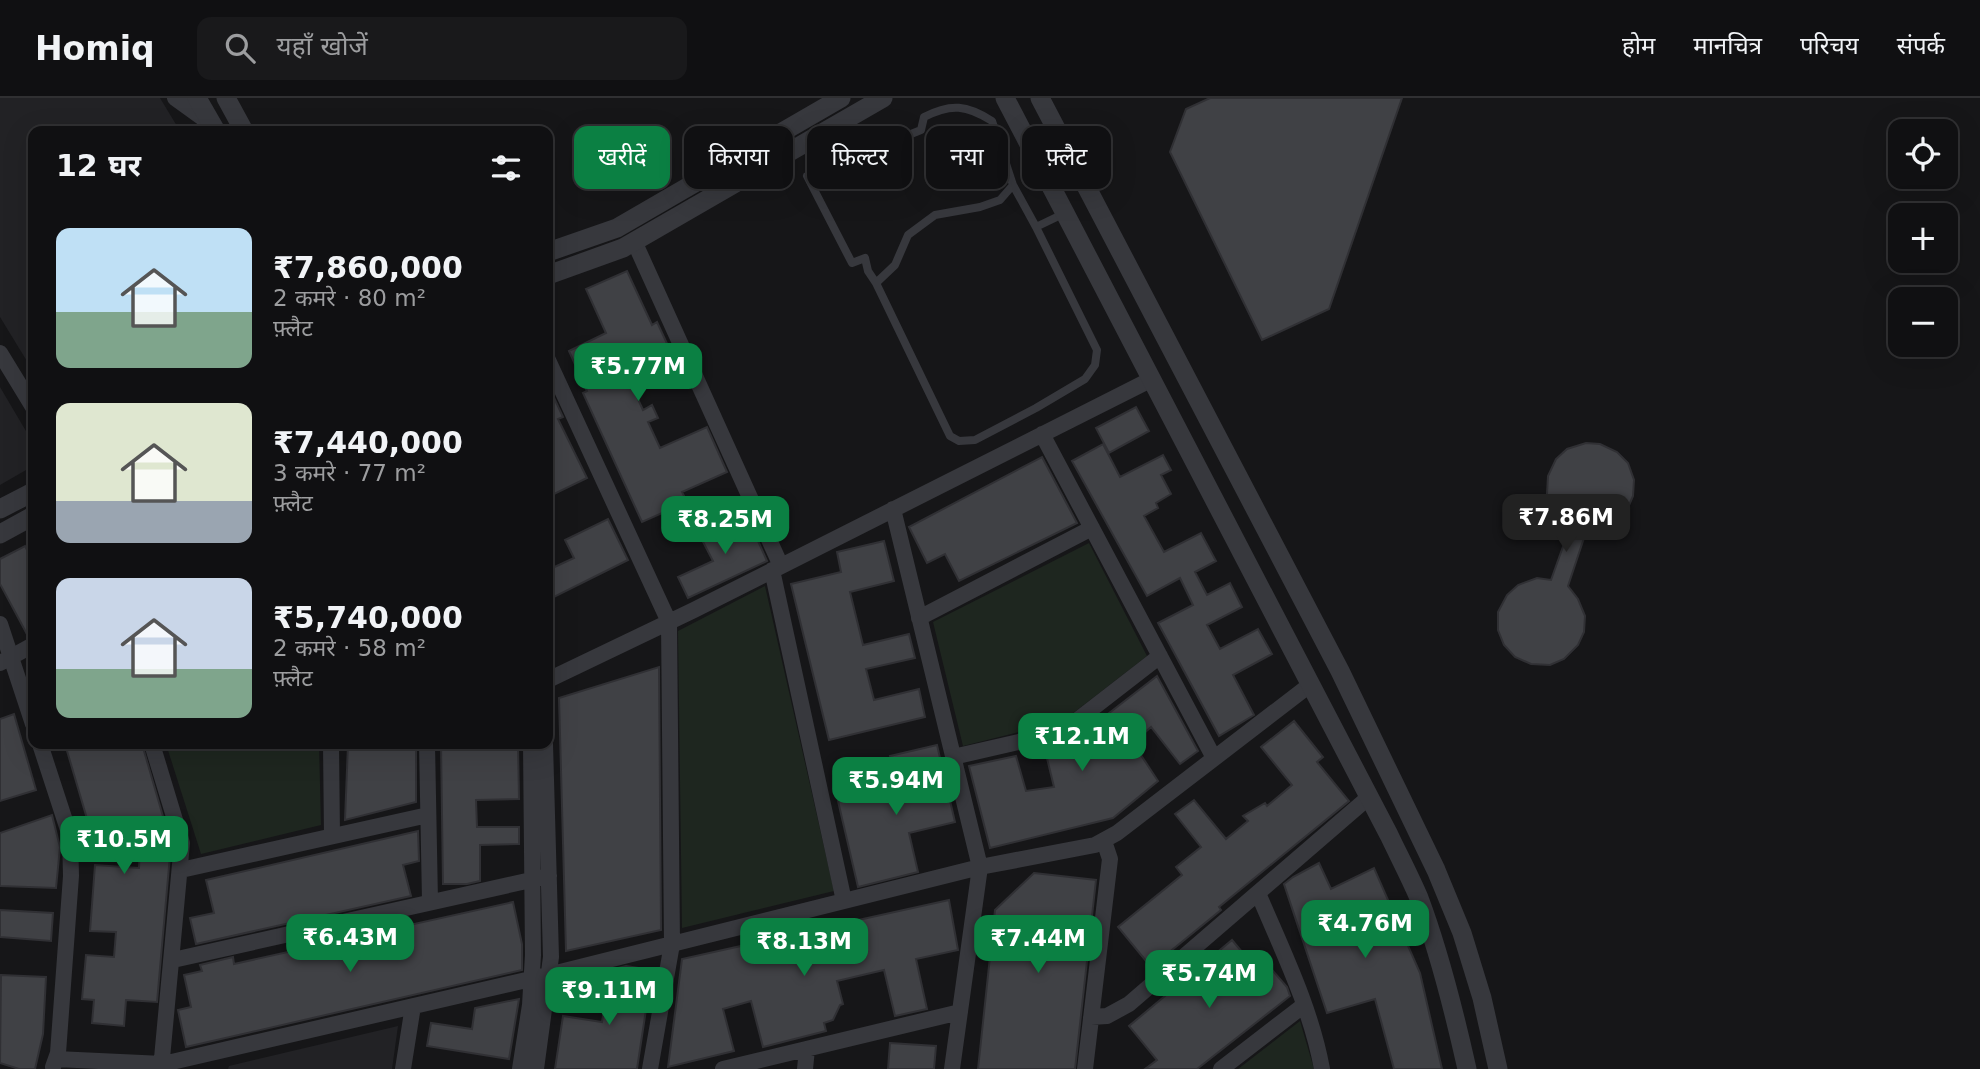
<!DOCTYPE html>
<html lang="hi">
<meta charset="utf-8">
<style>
:root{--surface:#101012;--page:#19191b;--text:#f1f3f6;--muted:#9c9d9f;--line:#303032;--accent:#0b8043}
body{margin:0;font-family:"DejaVu Sans","Noto Sans Devanagari",sans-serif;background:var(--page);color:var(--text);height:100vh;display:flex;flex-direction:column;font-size:26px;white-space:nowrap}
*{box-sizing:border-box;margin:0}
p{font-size:23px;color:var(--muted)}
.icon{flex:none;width:38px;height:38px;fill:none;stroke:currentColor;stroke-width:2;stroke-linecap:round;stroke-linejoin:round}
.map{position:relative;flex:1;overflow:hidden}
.drawer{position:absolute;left:28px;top:28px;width:525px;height:623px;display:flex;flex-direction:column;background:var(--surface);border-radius:14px;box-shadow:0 7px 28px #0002,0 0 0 2px var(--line)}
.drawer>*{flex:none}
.banner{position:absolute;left:574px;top:28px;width:665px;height:63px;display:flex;gap:14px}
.buttons{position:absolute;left:1888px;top:21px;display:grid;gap:14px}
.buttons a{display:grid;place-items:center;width:70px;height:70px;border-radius:14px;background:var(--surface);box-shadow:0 7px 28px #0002,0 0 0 2px var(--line);font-size:35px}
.price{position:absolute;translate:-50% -60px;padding:0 16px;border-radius:14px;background:var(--accent);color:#fff;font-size:23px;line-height:46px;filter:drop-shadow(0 2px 4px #0008)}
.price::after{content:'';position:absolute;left:50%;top:42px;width:21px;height:16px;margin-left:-10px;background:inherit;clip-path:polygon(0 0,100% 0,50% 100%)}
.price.selected{background:#222;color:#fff}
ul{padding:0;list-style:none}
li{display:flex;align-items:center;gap:21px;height:175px;padding:0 28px}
li span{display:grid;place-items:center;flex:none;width:196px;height:140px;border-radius:14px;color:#555}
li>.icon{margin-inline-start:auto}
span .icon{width:84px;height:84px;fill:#fffc;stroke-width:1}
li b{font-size:30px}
h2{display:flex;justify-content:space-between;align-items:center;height:84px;padding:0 28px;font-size:30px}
.chip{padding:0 24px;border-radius:14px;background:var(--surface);box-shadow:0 7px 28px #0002,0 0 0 2px var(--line);font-size:24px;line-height:63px}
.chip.selected{background:var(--accent);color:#fff}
header{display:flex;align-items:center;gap:42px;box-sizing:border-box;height:98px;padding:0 35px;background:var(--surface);border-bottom:2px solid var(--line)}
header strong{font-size:33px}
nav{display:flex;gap:38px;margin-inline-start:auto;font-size:24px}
.search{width:490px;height:63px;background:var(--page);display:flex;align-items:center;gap:18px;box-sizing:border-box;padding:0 24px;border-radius:14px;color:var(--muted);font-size:26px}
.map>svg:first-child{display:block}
.built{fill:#222225}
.green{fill:#1e261f}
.building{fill:#404145;stroke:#303034;stroke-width:2}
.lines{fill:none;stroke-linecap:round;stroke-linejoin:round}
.service{stroke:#37383d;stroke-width:8}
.minor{stroke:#37383d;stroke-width:16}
.tertiary{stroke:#37383d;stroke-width:19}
</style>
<header>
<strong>Homiq</strong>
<div class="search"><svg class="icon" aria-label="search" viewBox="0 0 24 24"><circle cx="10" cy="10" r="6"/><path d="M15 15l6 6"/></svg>यहाँ खोजें</div>
<nav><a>होम</a><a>मानचित्र</a><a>परिचय</a><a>संपर्क</a></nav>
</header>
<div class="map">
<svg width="1980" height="971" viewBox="0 0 1980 971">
<rect width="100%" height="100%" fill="#161618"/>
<path class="built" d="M 0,0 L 160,0 L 180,33 L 33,33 L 33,273 L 0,219 Z
M 0,289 L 33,345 L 33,368 L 0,387 Z
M 398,928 L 392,971 L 228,971 L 229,968 Z"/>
<path class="green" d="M 1089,445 L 1147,558 L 1063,623 L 963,648 L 933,524 Z
M 765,488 L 834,793 L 682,830 L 678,533 Z
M 166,646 L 319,646 L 321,727 L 201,756 Z
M 1300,923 L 1314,971 L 1238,971 Z"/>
<path class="building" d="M 1210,0 L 1402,0 L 1329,211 L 1262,242 L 1170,54 L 1186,11 Z
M 627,173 L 652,227 L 657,224 L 676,265 L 631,286 L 643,312 L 652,307 L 658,320 L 648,324 L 660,350 L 707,329 L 727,374 L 682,394 L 687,404 L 642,424 L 583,295 L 587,293 L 569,253 L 606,235 L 586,191 Z
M 548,287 L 563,319 L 558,321 L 587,380 L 548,399 Z
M 1136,309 L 1149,333 L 1109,355 L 1096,330 Z
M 1586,345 L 1600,346 L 1617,354 L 1628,365 L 1634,382 L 1633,398 L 1627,412 L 1613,425 L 1600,431 L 1587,431 L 1568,488 L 1578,501 L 1585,518 L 1584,534 L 1578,547 L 1564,561 L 1550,567 L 1531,566 L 1515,559 L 1504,547 L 1498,532 L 1498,514 L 1507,497 L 1518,487 L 1537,480 L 1551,482 L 1570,429 L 1553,411 L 1547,396 L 1548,378 L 1556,361 L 1567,351 Z
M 1103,346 L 1120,379 L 1163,357 L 1171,372 L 1161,377 L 1171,396 L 1156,405 L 1158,410 L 1144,418 L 1164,454 L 1201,435 L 1216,463 L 1195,474 L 1207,497 L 1230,485 L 1242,509 L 1207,527 L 1220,551 L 1258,531 L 1272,556 L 1233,577 L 1254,617 L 1219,638 L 1158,525 L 1193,507 L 1180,480 L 1147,498 L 1072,363 Z
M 1042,359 L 1077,425 L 959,483 L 945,456 L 927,465 L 909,429 Z
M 746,416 L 767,463 L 688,500 L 678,479 L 713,463 L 700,438 Z
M 608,421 L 628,462 L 548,502 L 548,472 L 574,460 L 565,442 Z
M 884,443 L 894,483 L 850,494 L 863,547 L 909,536 L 915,560 L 866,571 L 874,602 L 919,591 L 925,619 L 829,642 L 791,486 L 841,474 L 837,454 Z
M 25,448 L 33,463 L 33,537 L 28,538 L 0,486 L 0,461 Z
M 659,569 L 661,832 L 566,853 L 559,600 Z
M 1157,578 L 1198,653 L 1180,666 L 1151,629 L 1133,645 L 1158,683 L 1113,720 L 990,750 L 969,668 L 1016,658 L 1026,693 L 1054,689 L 1045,652 L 1080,644 L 1104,619 Z
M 14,616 L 36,692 L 0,703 L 0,621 Z
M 1294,623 L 1323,659 L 1317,664 L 1349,703 L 1219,809 L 1221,812 L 1151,869 L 1118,829 L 1182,777 L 1176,769 L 1201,749 L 1175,716 L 1194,702 L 1226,741 L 1248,723 L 1243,718 L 1265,705 L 1267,708 L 1292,687 L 1261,649 Z
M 65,646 L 142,646 L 171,746 L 157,904 L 126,902 L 124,928 L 92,925 L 94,902 L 82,901 L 86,857 L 114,859 L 116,834 L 90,833 L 95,767 L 139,770 L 140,747 L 133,732 L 93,741 Z
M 348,646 L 416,646 L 416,704 L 345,722 Z
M 441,646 L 518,646 L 519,701 L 476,702 L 477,729 L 519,729 L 519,746 L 480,747 L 480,783 L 467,786 L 443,786 Z
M 937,647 L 955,724 L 909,735 L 918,774 L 858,789 L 838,703 L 897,689 L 890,658 Z
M 52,717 L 60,749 L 56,790 L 0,788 L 0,735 Z
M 418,733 L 419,763 L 403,767 L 411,798 L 196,846 L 190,820 L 214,815 L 206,782 Z
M 1319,765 L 1331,791 L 1374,770 L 1420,875 L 1442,971 L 1394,971 L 1375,901 L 1327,915 L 1284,786 L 1293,779 Z
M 1034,775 L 1096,782 L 1075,971 L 978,971 L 995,812 Z
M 949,802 L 958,852 L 916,861 L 927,911 L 895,918 L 884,872 L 837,883 L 843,906 L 840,907 L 833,922 L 824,925 L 826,933 L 763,949 L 751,903 L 723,911 L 734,953 L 668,969 L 682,861 Z
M 513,804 L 522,846 L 522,872 L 186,949 L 178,912 L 191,909 L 184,877 L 202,873 L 200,867 L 233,859 L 234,866 Z
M 0,812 L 53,815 L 51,843 L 0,839 Z
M 1232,842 L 1258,873 L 1266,865 L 1287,889 L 1290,898 L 1197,971 L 1145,971 L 1157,962 L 1129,928 Z
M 626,868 L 652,872 L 637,971 L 555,971 L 563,918 L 602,924 L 610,872 Z
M 1,877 L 46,879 L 43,936 L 35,971 L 19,971 L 0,965 Z
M 519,901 L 509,961 L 427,948 L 431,925 L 472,931 L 475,910 Z
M 890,945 L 936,948 L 934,971 L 888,971 Z"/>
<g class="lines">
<path class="service" d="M 1036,129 L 1013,87 L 992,23 C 967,7 951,5 924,19 L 921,32 L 807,78 L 852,165 L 865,160 L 868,173 L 876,185 L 950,338 L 959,343 L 975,342 L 1036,310 L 1085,281 L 1095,267 L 1097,252 L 1036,129 L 1063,116
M 876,185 L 895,167 L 908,137 L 935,117 L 980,109 L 1000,102 L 1013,87"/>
<path class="minor" d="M 175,0 L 211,26
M 634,143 L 781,468
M 0,255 L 33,309
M 548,262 L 669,524 L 672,846 L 650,971
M 1042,336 L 1214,660
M 893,411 L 980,769 L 952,971
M 772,472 L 844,803
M 919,520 L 1092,430
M 0,526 L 33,626
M 0,565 L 33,547
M 548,582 L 694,512 L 1152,281
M 40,646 L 70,738 L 71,778 L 58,955 L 53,969
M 152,646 L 182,745 L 161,971
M 331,646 L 332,738
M 427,646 L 430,803
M 953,659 L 1062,634 L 1160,558
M 181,772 L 428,717
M 1258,795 C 1282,852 1311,910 1322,971
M 173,862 L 549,778
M 1091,919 L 1107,918 L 1129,906 L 1369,699
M 56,961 L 163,966 L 548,877 L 980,769 L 1095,747 L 1117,735 L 1311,586
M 403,971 L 413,908
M 520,971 L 530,907 L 533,857 L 531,646
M 536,971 L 551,859 L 545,646
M 723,971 L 960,914
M 805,971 L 807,951
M 1085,971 L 1110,761 L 1104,743
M 1221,971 L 1304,907"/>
<path class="tertiary" d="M 197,0 L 216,33
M 226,0 L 244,33
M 1005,0 L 1389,737 C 1399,758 1410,779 1419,800 C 1440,856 1454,913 1467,971
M 1040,0 L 1340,573 L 1436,772 L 1462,835 L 1482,900 L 1498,971
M 548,154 L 617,130 L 841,0
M 548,177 L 623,150 L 883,0
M 0,411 L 33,394
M 0,436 L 33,418"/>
</g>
</svg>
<div class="buttons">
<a><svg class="icon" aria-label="locate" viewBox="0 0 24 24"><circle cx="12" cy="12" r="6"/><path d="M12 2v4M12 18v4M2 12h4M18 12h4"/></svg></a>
<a>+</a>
<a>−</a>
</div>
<b class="price" style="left:638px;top:305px">₹5.77M</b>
<b class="price selected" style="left:1566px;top:456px">₹7.86M</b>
<b class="price" style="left:725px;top:458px">₹8.25M</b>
<b class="price" style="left:1082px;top:675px">₹12.1M</b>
<b class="price" style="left:896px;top:719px">₹5.94M</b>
<b class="price" style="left:124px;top:778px">₹10.5M</b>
<b class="price" style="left:1365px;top:862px">₹4.76M</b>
<b class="price" style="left:350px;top:876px">₹6.43M</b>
<b class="price" style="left:1038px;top:877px">₹7.44M</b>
<b class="price" style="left:804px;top:880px">₹8.13M</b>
<b class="price" style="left:1209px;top:912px">₹5.74M</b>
<b class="price" style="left:609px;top:929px">₹9.11M</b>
<div class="banner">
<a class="chip selected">खरीदें</a>
<a class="chip">किराया</a>
<a class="chip">फ़िल्टर</a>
<a class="chip">नया</a>
<a class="chip">फ़्लैट</a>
</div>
<section class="drawer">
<h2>12 घर<svg class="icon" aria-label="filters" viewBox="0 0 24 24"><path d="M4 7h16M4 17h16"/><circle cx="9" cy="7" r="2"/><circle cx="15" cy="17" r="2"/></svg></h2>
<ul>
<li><span style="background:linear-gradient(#bfe0f5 60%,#7fa58c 0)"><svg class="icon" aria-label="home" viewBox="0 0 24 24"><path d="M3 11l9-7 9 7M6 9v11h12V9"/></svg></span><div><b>₹7,860,000</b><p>2 कमरे · 80 m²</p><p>फ़्लैट</p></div></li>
<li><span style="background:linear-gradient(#dfe7d0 70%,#9aa5b1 0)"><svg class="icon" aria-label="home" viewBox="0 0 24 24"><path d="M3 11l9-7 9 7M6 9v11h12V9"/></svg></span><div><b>₹7,440,000</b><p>3 कमरे · 77 m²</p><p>फ़्लैट</p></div></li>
<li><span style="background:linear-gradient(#c9d6e8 65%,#7fa58c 0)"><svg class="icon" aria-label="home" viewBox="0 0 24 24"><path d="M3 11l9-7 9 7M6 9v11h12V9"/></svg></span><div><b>₹5,740,000</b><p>2 कमरे · 58 m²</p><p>फ़्लैट</p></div></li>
</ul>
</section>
</div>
